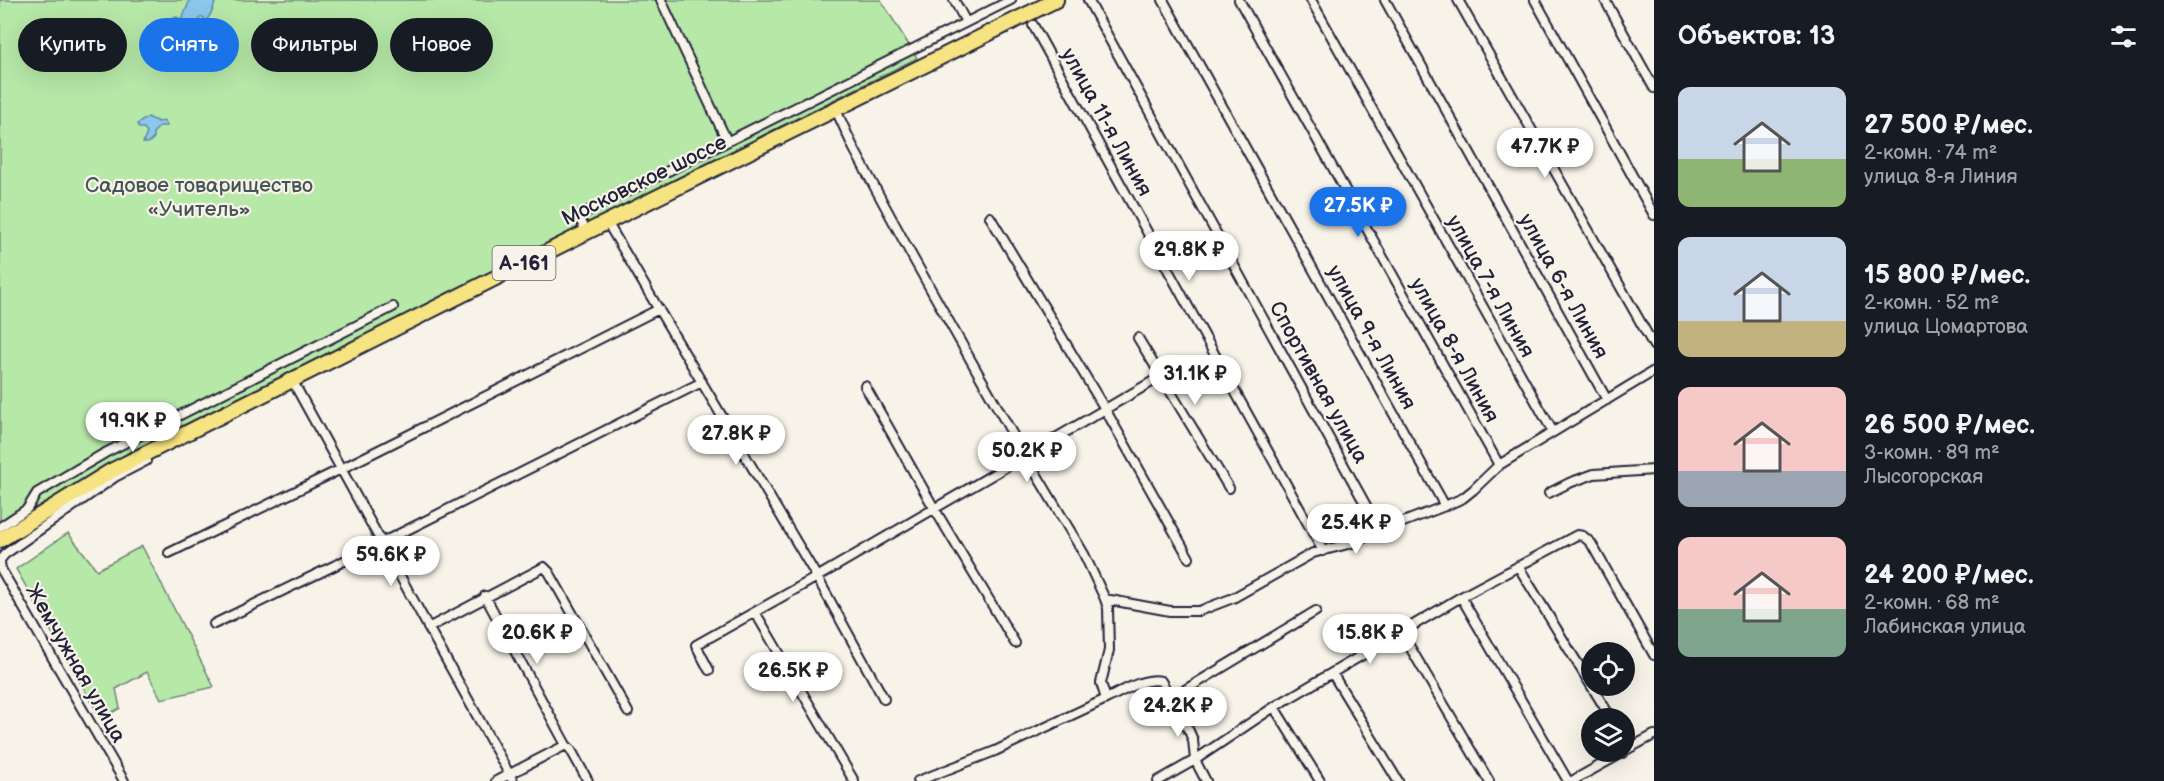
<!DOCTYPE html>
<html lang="ru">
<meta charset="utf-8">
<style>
:root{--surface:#171b24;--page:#242831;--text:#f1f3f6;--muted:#9ea1a6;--accent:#1a73e8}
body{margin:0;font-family:"Balsamiq Sans",sans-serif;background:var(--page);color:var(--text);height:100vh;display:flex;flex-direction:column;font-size:22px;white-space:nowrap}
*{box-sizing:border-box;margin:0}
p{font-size:20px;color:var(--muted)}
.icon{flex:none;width:33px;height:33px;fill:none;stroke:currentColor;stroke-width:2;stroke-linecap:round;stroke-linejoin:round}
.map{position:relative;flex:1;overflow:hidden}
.side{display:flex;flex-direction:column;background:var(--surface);width:510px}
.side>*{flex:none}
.hud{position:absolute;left:18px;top:18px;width:570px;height:54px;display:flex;gap:12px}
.fabs{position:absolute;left:1581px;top:642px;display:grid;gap:12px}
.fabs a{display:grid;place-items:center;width:54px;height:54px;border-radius:50%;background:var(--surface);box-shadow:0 6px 24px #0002;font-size:30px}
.price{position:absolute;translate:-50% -51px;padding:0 14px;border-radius:21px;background:#fff;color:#222;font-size:20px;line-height:39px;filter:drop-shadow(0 2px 3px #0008)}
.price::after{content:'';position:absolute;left:50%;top:36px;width:18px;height:14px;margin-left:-9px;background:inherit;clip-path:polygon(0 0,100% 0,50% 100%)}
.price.current{background:var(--accent);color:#fff}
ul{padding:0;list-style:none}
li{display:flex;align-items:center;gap:18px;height:150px;padding:0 24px}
li span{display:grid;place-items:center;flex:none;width:168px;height:120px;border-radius:12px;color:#555}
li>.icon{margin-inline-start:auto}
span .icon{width:72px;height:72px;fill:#fffc;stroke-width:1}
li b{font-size:26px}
h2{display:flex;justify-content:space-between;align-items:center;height:72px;padding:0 24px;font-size:26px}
.tag{padding:0 21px;border-radius:27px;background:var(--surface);box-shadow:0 6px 24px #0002;font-size:21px;line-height:54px}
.tag.current{background:var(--accent);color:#fff}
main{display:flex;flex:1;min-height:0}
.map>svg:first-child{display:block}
.green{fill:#b6e8a8;stroke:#6c8572;stroke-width:1.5}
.water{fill:#8bc8eb;stroke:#6186a5;stroke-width:1.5}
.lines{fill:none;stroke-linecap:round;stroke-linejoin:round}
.street-casing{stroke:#22223b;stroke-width:12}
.highway-casing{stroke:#22223b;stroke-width:18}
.street{stroke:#f7f3e8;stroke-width:8}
.highway{stroke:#f6e381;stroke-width:14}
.labels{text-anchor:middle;stroke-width:4.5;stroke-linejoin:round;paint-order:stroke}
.shield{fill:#f7f3e8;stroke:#62616f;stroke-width:1.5}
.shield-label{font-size:20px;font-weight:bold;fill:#22223b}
.street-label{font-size:21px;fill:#22223b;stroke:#f7f3e8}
.park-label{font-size:21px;fill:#475456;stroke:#f7f3e8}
</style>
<main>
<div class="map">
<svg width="1654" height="781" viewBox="0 0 1654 781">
<rect width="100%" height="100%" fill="#f7f3e8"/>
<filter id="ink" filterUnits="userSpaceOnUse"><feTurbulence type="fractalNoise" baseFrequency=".0167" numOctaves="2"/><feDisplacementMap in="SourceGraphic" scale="12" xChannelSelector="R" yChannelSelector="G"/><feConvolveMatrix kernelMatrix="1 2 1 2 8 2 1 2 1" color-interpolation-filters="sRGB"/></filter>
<g filter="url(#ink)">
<path class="green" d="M 0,0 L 881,0 L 917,58 L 128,453 L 0,534 Z
M 68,533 L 97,570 L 142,546 L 214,687 L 161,699 L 147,672 L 116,689 L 120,708 L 101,719 L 16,569 Z"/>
<path class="water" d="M 190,0 L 216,0 L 212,12 L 206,21 L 203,17 L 200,18 L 198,22 L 188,24 L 179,36 L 173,32 L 166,36 L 165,22 L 176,17 L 182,19 Z
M 148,117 L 158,122 L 164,121 L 167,126 L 160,126 L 153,133 L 154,138 L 148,143 L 143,143 L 147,133 L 144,128 L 139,128 L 137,124 Z"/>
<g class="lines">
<defs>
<path id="street" d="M 661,0 L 727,141
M 954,0 L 966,22
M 1088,0 L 1380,531 L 1445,506
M 1163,0 L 1445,506 L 1463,498 L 1473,490 L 1499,465 L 1654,371
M 1239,0 L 1499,465
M 1311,0 L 1553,432
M 1385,0 L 1607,400
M 1458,0 L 1654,346
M 1535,0 L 1654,215
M 1605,0 L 1654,88
M 1033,25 L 1323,551
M 836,110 L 854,149 L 912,256 L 1013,435 L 1084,554 L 1105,599 L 1108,608 L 1109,650 L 1101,683 L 1106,699 L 995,751 L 918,781
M 990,217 L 1105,409 L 1189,558
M 607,222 L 817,577 L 884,699
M 587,232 L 578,216 L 1011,0
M 1138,338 L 1229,488
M 292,380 L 513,781
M 865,386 L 934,508 L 1015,643
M 1549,493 L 1569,483 L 1594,474 L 1654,470
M 0,527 L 27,509 L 37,493 L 105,453 L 393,307
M 169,553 L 341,469 L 659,309
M 0,560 L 5,554 L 115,477 L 146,461
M 0,562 L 1,569 L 124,781
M 1518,566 L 1611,718
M 485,596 L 566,745
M 1461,597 L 1568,781
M 1105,599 L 1170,611 L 1199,611 L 1233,598 L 1313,553 L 1352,543 L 1380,531
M 755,612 L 854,781
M 214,624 L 381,543 L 702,382
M 428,628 L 544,567 L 549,572 L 628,712
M 1401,632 L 1489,781
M 709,670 L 696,645 L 817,577 L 1162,376
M 1332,673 L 1398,781
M 1106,699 C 1121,692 1144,677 1161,681 L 1189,731 L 1193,740 L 1195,760 L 1206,781
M 1170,699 L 1316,611
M 1274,707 L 1320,781
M 1624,751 L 1654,735
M 496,781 L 566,745 L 571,750 L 588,781
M 1158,781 L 1195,760 L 1274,707 L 1461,597 L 1577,535 L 1583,536 L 1591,543 L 1654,655
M 1572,781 L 1624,752"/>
<path id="highway" d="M 0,540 L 111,471 L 587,232 L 1056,0"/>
</defs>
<use href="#street" class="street-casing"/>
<use href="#highway" class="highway-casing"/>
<use href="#street" class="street"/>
<use href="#highway" class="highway"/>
</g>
</g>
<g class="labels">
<rect class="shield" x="492.5" y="246" width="63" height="34" rx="4.5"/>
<g class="shield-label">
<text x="524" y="270">А-161</text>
</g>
<g class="street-label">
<text transform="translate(1107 122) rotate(61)" y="7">улица 11-я Линия</text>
<text transform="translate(644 180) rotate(-26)" y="7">Московское шоссе</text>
<text transform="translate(1491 286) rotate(61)" y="7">улица 7-я Линия</text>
<text transform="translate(1564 286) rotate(61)" y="7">улица 6-я Линия</text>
<text transform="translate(1372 337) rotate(61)" y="7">улица 9-я Линия</text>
<text transform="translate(1455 350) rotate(61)" y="7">улица 8-я Линия</text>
<text transform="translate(1319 382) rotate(61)" y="7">Спортивная улица</text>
<text transform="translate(76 663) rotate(60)" y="7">Жемчужная улица</text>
</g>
<g class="park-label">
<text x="199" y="192">Садовое товарищество<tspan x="199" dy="24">«Учитель»</tspan></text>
</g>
</g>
</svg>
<div class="fabs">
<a><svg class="icon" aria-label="locate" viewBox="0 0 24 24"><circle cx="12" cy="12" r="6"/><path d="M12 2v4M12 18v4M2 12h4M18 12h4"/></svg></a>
<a><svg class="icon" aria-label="layers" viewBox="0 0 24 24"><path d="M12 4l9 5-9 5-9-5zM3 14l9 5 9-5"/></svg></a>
</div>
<b class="price" style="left:1545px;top:179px">47.7K ₽</b>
<b class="price current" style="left:1358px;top:238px">27.5K ₽</b>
<b class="price" style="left:1189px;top:282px">29.8K ₽</b>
<b class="price" style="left:1195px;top:406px">31.1K ₽</b>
<b class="price" style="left:133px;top:453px">19.9K ₽</b>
<b class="price" style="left:736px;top:466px">27.8K ₽</b>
<b class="price" style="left:1027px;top:483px">50.2K ₽</b>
<b class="price" style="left:1356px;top:555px">25.4K ₽</b>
<b class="price" style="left:391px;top:587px">59.6K ₽</b>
<b class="price" style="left:537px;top:665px">20.6K ₽</b>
<b class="price" style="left:1370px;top:665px">15.8K ₽</b>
<b class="price" style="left:793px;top:703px">26.5K ₽</b>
<b class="price" style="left:1178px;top:738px">24.2K ₽</b>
<div class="hud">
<a class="tag">Купить</a>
<a class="tag current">Снять</a>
<a class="tag">Фильтры</a>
<a class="tag">Новое</a>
</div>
</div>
<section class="side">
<h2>Объектов: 13<svg class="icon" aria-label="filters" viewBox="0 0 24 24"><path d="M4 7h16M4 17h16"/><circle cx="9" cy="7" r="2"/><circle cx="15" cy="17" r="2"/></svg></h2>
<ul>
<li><span style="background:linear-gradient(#c9d6e8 60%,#8fb573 0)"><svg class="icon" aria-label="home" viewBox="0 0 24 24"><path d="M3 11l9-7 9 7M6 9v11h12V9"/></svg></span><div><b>27 500 ₽/мес.</b><p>2-комн. · 74 m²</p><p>улица 8-я Линия</p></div></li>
<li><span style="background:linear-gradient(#c9d6e8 70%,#c2b280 0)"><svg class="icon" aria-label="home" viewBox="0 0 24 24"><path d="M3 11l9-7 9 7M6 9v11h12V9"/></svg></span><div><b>15 800 ₽/мес.</b><p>2-комн. · 52 m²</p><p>улица Цомартова</p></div></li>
<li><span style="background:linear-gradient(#f6c9c9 70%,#9aa5b1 0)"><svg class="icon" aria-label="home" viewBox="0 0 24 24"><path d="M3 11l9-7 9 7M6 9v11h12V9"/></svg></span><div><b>26 500 ₽/мес.</b><p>3-комн. · 89 m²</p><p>Лысогорская</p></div></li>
<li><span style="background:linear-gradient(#f6c9c9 60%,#7fa58c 0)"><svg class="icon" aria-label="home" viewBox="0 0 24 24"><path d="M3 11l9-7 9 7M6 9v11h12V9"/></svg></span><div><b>24 200 ₽/мес.</b><p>2-комн. · 68 m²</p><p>Лабинская улица</p></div></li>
</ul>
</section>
</main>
